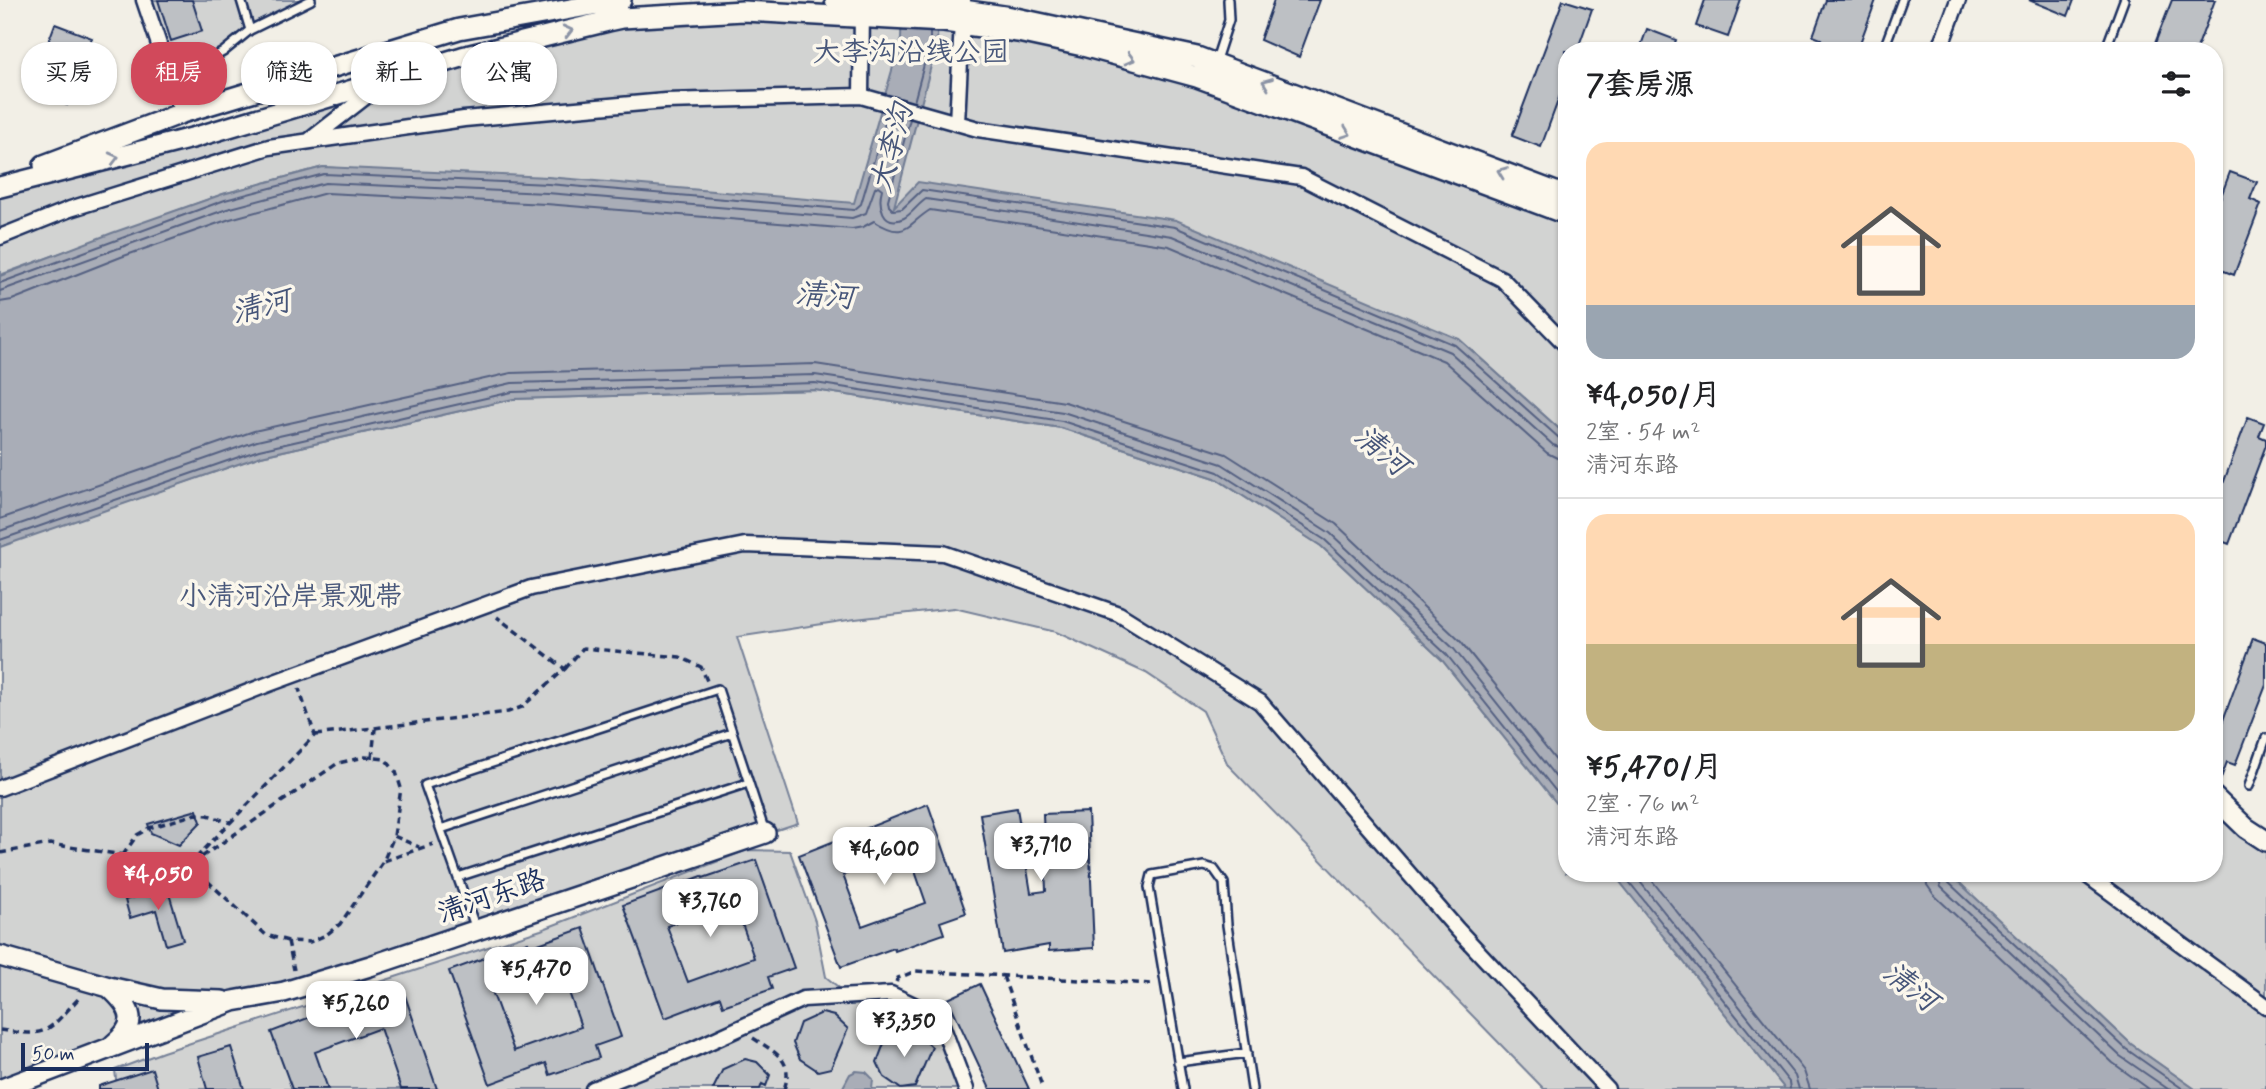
<!DOCTYPE html>
<html lang="zh">
<meta charset="utf-8">
<style>
:root{--surface:#fff;--page:#f6f6f6;--text:#202124;--muted:#757577;--line:#e0e0e0;--accent:#d1495b}
body{margin:0;font-family:Mynerve,"LXGW WenKai TC",sans-serif;background:var(--page);color:var(--text);height:100vh;display:flex;flex-direction:column;font-size:26px;white-space:nowrap}
*{box-sizing:border-box;margin:0}
p{font-size:23px;color:var(--muted)}
.icon{flex:none;width:38px;height:38px;fill:none;stroke:currentColor;stroke-width:2;stroke-linecap:round;stroke-linejoin:round}
.map{position:relative;flex:1;overflow:hidden}
.sheet{position:absolute;left:1558px;top:42px;width:665px;height:840px;display:flex;flex-direction:column;background:var(--surface);border-radius:28px;box-shadow:0 2px 5px #0004}
.sheet>*{flex:none}
.hud{position:absolute;left:21px;top:42px;width:665px;height:63px;display:flex;gap:14px}
.scale{position:absolute;left:21px;bottom:18px;width:128px;box-sizing:border-box;padding-left:7px;border:4px solid #1b2f5e;border-top:0;font-size:19px;line-height:24px;white-space:nowrap;color:#1b2f5e;-webkit-text-stroke:5px #fbf7ec;paint-order:stroke}
.price{position:absolute;translate:-50% -60px;padding:0 16px;border-radius:14px;background:#fff;color:#222;font-size:23px;line-height:46px;filter:drop-shadow(0 2px 4px #0008)}
.price::after{content:'';position:absolute;left:50%;top:42px;width:21px;height:16px;margin-left:-10px;background:inherit;clip-path:polygon(0 0,100% 0,50% 100%)}
.price.selected{background:var(--accent);color:#fff}
ul{padding:0;list-style:none}
li{display:grid;align-content:center;gap:14px;height:371px;padding:0 28px}
li+li{border-top:2px solid var(--line)}
li span{display:grid;place-items:center;height:217px;border-radius:21px;color:#555}
li>.icon{margin-inline-start:auto}
span .icon{width:126px;height:126px;fill:#fffc;stroke-width:1}
li b{font-size:30px}
h2{display:flex;justify-content:space-between;align-items:center;height:84px;padding:0 28px;font-size:30px}
.chip{padding:0 24px;border-radius:28px;background:var(--surface);box-shadow:0 2px 5px #0004;font-size:24px;line-height:63px}
.chip.selected{background:var(--accent);color:#fff}
.map>svg:first-child{display:block}
.green{fill:#d2d3d2;stroke:#768198;stroke-width:2}
.water{fill:#a9adb7;stroke:#707b93;stroke-width:2}
.lines{fill:none;stroke-linecap:round;stroke-linejoin:round}
.shore{stroke:#546182;stroke-width:2}
.building{fill:#bdc0c4;stroke:#1b2f5e;stroke-width:2;fill-rule:evenodd}
.lane-casing{stroke:#1b2f5e;stroke-width:12}
.street-casing{stroke:#1b2f5e;stroke-width:19}
.secondary-casing{stroke:#1b2f5e;stroke-width:24}
.path{stroke:#1b2f5e;stroke-width:3.5;stroke-dasharray:7 5;stroke-linecap:butt}
.lane{stroke:#fbf7ec;stroke-width:7}
.street{stroke:#fbf7ec;stroke-width:14}
.secondary{stroke:#fbf7ec;stroke-width:19}
.oneway{stroke:#8b93a5}
.labels{text-anchor:middle;stroke-width:7;stroke-linejoin:round;paint-order:stroke}
.park-label{font-size:28px;fill:#49587b;stroke:#fbf7ec}
.street-label{font-size:28px;fill:#1b2f5e;stroke:#fbf7ec}
.water-label{font-size:30px;font-style:italic;fill:#465579;stroke:#fbf7ec}
</style>
<div class="map">
<svg width="2266" height="1089" viewBox="0 0 2266 1089">
<rect width="100%" height="100%" fill="#f2efe6"/>
<filter id="ink" filterUnits="userSpaceOnUse"><feTurbulence type="fractalNoise" baseFrequency=".0143" numOctaves="2"/><feDisplacementMap in="SourceGraphic" scale="14" xChannelSelector="R" yChannelSelector="G"/><feConvolveMatrix kernelMatrix="1 2 1 2 8 2 1 2 1" color-interpolation-filters="sRGB"/></filter>
<g filter="url(#ink)">
<path class="green" d="M 144,0 L 311,0 L 250,30 L 188,72 L 167,68 Z
M 970,17 L 1195,65 L 1566,206 L 1566,435 L 1459,339 L 893,208 L 323,167 L 223,194 L 0,275 L 0,187 L 622,18 Z
M 815,390 L 1061,428 L 1215,478 L 1321,546 L 1442,660 L 1566,815 L 1566,873 L 1613,873 L 1785,1089 L 1544,1089 L 1228,765 L 1203,711 L 1146,673 L 1056,632 L 954,608 L 855,619 L 737,637 L 798,823 L 0,1089 L 0,546 L 261,456 L 513,399 Z
M 2214,798 L 2266,840 L 2266,1089 L 2195,1089 L 2131,1044 L 1949,873 L 2214,873 Z
M 747,850 L 790,851 L 815,921 L 826,977 L 849,996 L 891,994 L 939,1017 L 966,1089 L 117,1089 L 115,1070 L 163,1052 L 541,930 Z"/>
<path class="water" d="M 902,0 L 938,0 L 937,43 L 894,207 L 918,182 L 1176,220 L 1459,339 L 1566,435 L 1566,815 L 1442,660 L 1321,546 L 1215,478 L 1061,428 L 815,390 L 513,399 L 261,456 L 0,547 L 0,276 L 112,233 L 223,194 L 323,167 L 548,177 L 854,203 L 901,39 Z
M 1613,873 L 1949,873 L 2131,1044 L 2195,1089 L 1785,1089 Z
M 856,1071 L 866,1072 L 873,1079 L 872,1089 L 842,1089 L 850,1074 Z"/>
<g class="lines">
<path class="shore" d="M 914,102 L 930,42 L 930,33
M 910,119 L 888,200 L 889,206 L 893,210 L 902,209 L 922,190 L 1175,227 L 1455,345 L 1559,438 L 1566,440
M 0,283 L 225,200 L 324,174 L 548,184 L 854,210 L 861,204 L 888,113
M 0,291 L 227,209 L 325,183 L 547,193 L 852,218 L 866,213 L 875,188 L 878,186 L 882,189 C 878,204 882,228 904,218 C 912,214 918,204 926,199 L 1172,236 L 1450,352 L 1553,445 L 1566,449
M 0,302 L 12,300 L 121,257 L 230,219 L 326,193 L 546,204 L 852,229 L 863,227 L 874,221 C 906,241 906,225 930,210 L 1169,246 L 1444,361 L 1547,453 L 1557,458 L 1566,459
M 0,519 L 254,431 L 511,373 L 815,364 L 1065,402 L 1226,454 L 1336,524 L 1461,642 L 1566,773
M 0,531 L 257,441 L 512,383 L 815,375 L 1063,412 L 1222,464 L 1330,533 L 1454,649 L 1566,790
M 0,540 L 259,450 L 512,392 L 815,383 L 1062,421 L 1218,472 L 1325,540 L 1447,655 L 1566,804
M 1622,873 L 1789,1082 L 1790,1089
M 1633,873 L 1795,1076 L 1799,1089
M 1646,873 L 1804,1071 L 1810,1089
M 1925,873 L 1927,885 L 1934,895 L 2113,1063 L 2149,1089
M 1936,873 L 1941,887 L 2120,1056 L 2168,1089
M 1945,873 L 1947,881 L 2126,1049 L 2183,1089"/>
</g>
<path class="building" d="M 158,0 L 192,0 L 202,31 L 171,41 Z
M 1274,0 L 1320,0 L 1299,57 L 1260,40 Z
M 1563,0 L 1592,9 L 1577,51 L 1566,51 L 1566,79 L 1541,147 L 1512,136 Z
M 1705,0 L 1741,0 L 1728,37 L 1696,26 Z
M 1826,0 L 1876,0 L 1857,51 L 1816,51 L 1821,39 L 1813,36 Z
M 2029,0 L 2074,0 L 2068,16 Z
M 2172,0 L 2215,0 L 2196,51 L 2152,51 Z
M 55,24 L 92,38 L 67,105 L 30,91 Z
M 1647,29 L 1676,40 L 1672,51 L 1639,51 Z
M 2230,172 L 2257,182 L 2250,199 L 2261,204 L 2234,275 L 2214,267 L 2214,215 Z
M 2248,417 L 2264,423 L 2259,436 L 2266,439 L 2266,445 L 2229,544 L 2214,538 L 2214,508 Z
M 2253,638 L 2266,643 L 2266,685 L 2235,765 L 2227,762 L 2218,786 L 2214,785 L 2214,745 Z
M 928,804 L 966,913 L 940,922 L 944,934 L 895,951 L 894,948 L 841,967 L 799,855 ZM 908,851 L 926,903 L 862,926 L 843,875 Z
M 1017,808 L 1031,893 L 1046,891 L 1043,814 L 1088,812 L 1094,948 L 1049,951 L 1049,945 L 1003,953 L 980,814 Z
M 197,810 L 201,822 L 179,845 L 151,833 L 148,824 Z
M 756,860 L 794,968 L 768,977 L 772,989 L 723,1006 L 720,997 L 665,1018 L 623,905 L 702,876 L 703,878 ZM 734,901 L 754,958 L 688,982 L 667,926 Z
M 167,887 L 183,940 L 166,945 L 156,910 L 130,918 L 125,900 Z
M 583,928 L 621,1037 L 595,1046 L 599,1058 L 550,1075 L 546,1063 L 490,1084 L 449,971 L 528,942 L 530,947 ZM 560,966 L 581,1027 L 514,1051 L 492,991 Z
M 980,984 L 1029,1089 L 990,1089 L 948,999 Z
M 402,987 L 437,1089 L 401,1089 L 380,1028 L 315,1052 L 328,1089 L 292,1089 L 271,1032 L 350,1002 L 351,1005 Z
M 822,1013 L 834,1016 L 848,1029 L 831,1068 L 818,1071 L 800,1059 L 793,1043 L 800,1023 Z
M 907,1031 L 918,1034 L 932,1047 L 915,1087 L 901,1089 L 884,1077 L 877,1062 L 885,1041 Z
M 231,1047 L 244,1089 L 207,1089 L 198,1057 Z
M 745,1059 L 757,1062 L 770,1075 L 766,1086 L 762,1084 L 760,1089 L 713,1089 L 723,1069 Z
M 152,1069 L 158,1089 L 99,1089 L 99,1086 Z"/>
<g class="lines">
<defs>
<path id="lane" d="M 250,30 L 311,0
M 1883,51 L 1902,0
M 2105,51 L 2124,0
M 1215,63 L 1229,20 L 1228,0
M 167,68 L 188,72 L 223,52 L 250,30 L 241,0
M 2249,786 L 2266,738
M 441,829 L 732,733
M 458,877 L 748,783
M 476,929 L 425,785 L 718,689 L 765,832
M 1178,1062 L 1247,1053
M 1183,1089 L 1149,887 L 1152,875 L 1204,866 L 1214,869 L 1224,883 L 1227,925 L 1252,1089"/>
<path id="street" d="M 144,0 L 182,113
M 1939,51 L 1958,0
M 861,96 L 862,10
M 957,123 L 963,0
M 310,140 L 382,84
M 0,237 L 70,209 L 269,147 L 464,119 L 665,101 L 861,96 L 978,129 L 1301,177 L 1502,279 L 1566,345
M 0,788 L 269,684 L 531,588 L 745,545 L 943,553 L 1119,614 L 1260,702 L 1457,929 L 1607,1089
M 2084,873 L 2266,1006
M 593,1089 L 694,1049 L 803,999 L 891,994 L 939,1017 L 966,1089"/>
<path id="secondary" d="M 835,0 L 963,10 L 1011,17 L 1197,57 L 1566,196
M 44,165 L 182,113 L 459,29 L 621,0
M 0,187 L 196,137 L 462,57 L 608,21 L 622,18 L 743,11 L 944,22 L 1018,32 L 1083,46 L 1197,77 L 1566,214
M 2214,797 L 2246,828 L 2266,841
M 0,956 L 109,987 L 162,999 L 222,1001
M 110,988 C 133,1009 139,1024 113,1045
M 2,1089 L 233,1001 L 284,992 L 370,966 L 765,833"/>
</defs>
<use href="#lane" class="lane-casing"/>
<use href="#street" class="street-casing"/>
<use href="#secondary" class="secondary-casing"/>
<path class="path" d="M 565,669 L 583,648 L 680,657 L 701,667 L 708,683
M 315,735 L 508,712 L 522,707 L 565,669 L 497,617
M 372,758 L 375,729
M 394,836 L 419,847
M 0,853 L 50,844 L 190,865 L 266,935 L 288,941 L 310,942 L 326,935 L 340,924 L 383,862 L 394,836 L 401,788 L 396,772 L 385,759 L 365,757 L 338,763 L 190,865
M 123,855 L 137,835 L 149,828 L 196,814 L 208,815 L 231,823
M 196,858 L 315,735 L 299,689
M 384,861 L 433,844
M 288,941 L 294,970
M 1003,976 L 1043,1089
M 896,982 L 898,978 L 916,971 L 1153,984
M 0,1030 C 50,1038 47,1031 81,996
M 753,1038 C 774,1052 795,1060 784,1089"/>
<use href="#lane" class="lane"/>
<use href="#street" class="street"/>
<use href="#secondary" class="secondary"/>
</g>
<defs><path id="oneway-chevron" d="M-2-3.5L2.5 0L-2 3.5" fill="none" stroke-width="1.6" stroke-linecap="round" stroke-linejoin="round" transform="scale(1.75)"/></defs>
<g class="oneway">
<use href="#oneway-chevron" transform="translate(568 31) rotate(-14)"/>
<use href="#oneway-chevron" transform="translate(1130 59) rotate(15)"/>
<use href="#oneway-chevron" transform="translate(1267 83) rotate(-159)"/>
<use href="#oneway-chevron" transform="translate(1346 133) rotate(20)"/>
<use href="#oneway-chevron" transform="translate(114 158) rotate(-14)"/>
<use href="#oneway-chevron" transform="translate(1502 172) rotate(-159)"/>
</g>
</g>
<g class="labels">
<g class="park-label">
<text x="911" y="61">大李沟沿线公园</text>
<text x="291" y="605">小清河沿岸景观带</text>
</g>
<g class="street-label">
<text transform="translate(491 895) rotate(-19)" y="10">清河东路</text>
</g>
<g class="water-label">
<text transform="translate(891 148) rotate(-75)" y="10">大李沟</text>
<text transform="translate(825 295) rotate(4)" y="10">清河</text>
<text transform="translate(261 306) rotate(-14)" y="10">清河</text>
<text transform="translate(1382 450) rotate(40)" y="10">清河</text>
<text transform="translate(1911 986) rotate(38)" y="10">清河</text>
</g>
</g>
</svg>
<div class="scale">50 m</div>
<b class="price" style="left:1041px;top:883px">¥3,710</b>
<b class="price" style="left:884px;top:887px">¥4,600</b>
<b class="price selected" style="left:158px;top:912px">¥4,050</b>
<b class="price" style="left:710px;top:939px">¥3,760</b>
<b class="price" style="left:536px;top:1007px">¥5,470</b>
<b class="price" style="left:356px;top:1041px">¥5,260</b>
<b class="price" style="left:904px;top:1059px">¥3,350</b>
<div class="hud">
<a class="chip">买房</a>
<a class="chip selected">租房</a>
<a class="chip">筛选</a>
<a class="chip">新上</a>
<a class="chip">公寓</a>
</div>
<section class="sheet">
<h2>7套房源<svg class="icon" aria-label="filters" viewBox="0 0 24 24"><path d="M4 7h16M4 17h16"/><circle cx="9" cy="7" r="2"/><circle cx="15" cy="17" r="2"/></svg></h2>
<ul>
<li><span style="background:linear-gradient(#ffd9b3 75%,#9aa5b1 0)"><svg class="icon" aria-label="home" viewBox="0 0 24 24"><path d="M3 11l9-7 9 7M6 9v11h12V9"/></svg></span><div><b>¥4,050/月</b><p>2室 · 54 m²</p><p>清河东路</p></div></li>
<li><span style="background:linear-gradient(#ffd9b3 60%,#c2b280 0)"><svg class="icon" aria-label="home" viewBox="0 0 24 24"><path d="M3 11l9-7 9 7M6 9v11h12V9"/></svg></span><div><b>¥5,470/月</b><p>2室 · 76 m²</p><p>清河东路</p></div></li>
</ul>
</section>
</div>
